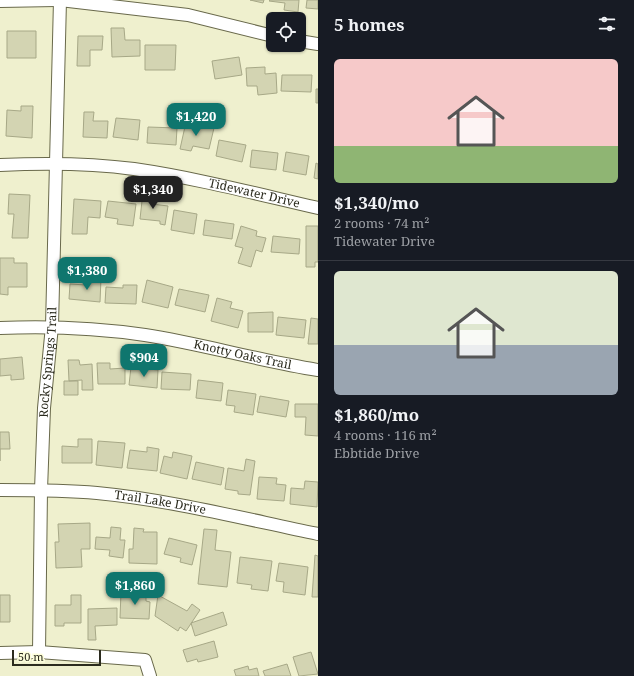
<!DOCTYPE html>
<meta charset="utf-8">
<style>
:root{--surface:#171b24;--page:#242831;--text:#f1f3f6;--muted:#9ea1a6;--line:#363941;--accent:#0f766e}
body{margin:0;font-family:"Noto Serif",serif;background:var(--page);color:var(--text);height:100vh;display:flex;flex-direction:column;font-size:15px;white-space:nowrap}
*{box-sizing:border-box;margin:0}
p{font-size:13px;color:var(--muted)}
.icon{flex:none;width:22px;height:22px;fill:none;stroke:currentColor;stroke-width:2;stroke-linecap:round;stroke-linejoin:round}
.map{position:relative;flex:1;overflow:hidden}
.details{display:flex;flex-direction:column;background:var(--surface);width:316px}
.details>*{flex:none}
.tools{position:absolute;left:266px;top:12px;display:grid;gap:8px}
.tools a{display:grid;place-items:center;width:40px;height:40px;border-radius:6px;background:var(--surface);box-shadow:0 1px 3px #0004;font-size:20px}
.scale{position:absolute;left:12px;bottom:10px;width:89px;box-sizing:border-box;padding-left:4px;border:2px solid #2b2b1e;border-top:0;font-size:11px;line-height:14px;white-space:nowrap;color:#2b2b1e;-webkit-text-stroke:3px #fdfedb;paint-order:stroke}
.price{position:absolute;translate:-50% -34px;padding:0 9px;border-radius:8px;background:var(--accent);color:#fff;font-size:13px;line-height:26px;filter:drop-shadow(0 1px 2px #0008)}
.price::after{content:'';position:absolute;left:50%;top:24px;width:12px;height:9px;margin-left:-6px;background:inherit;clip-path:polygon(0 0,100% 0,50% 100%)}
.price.selected{background:#222;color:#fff}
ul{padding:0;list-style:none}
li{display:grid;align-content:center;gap:8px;height:212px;padding:0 16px}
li+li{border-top:1px solid var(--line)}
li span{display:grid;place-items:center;height:124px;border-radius:6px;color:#555}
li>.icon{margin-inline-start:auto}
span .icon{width:72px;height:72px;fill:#fffc;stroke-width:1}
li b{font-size:17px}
h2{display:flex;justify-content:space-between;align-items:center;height:48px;padding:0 16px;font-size:17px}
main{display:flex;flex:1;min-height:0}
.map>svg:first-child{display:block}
.building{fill:#d3d4b2;stroke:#a7a887}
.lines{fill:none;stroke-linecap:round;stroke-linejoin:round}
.street-casing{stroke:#69694b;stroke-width:14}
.street{stroke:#fff;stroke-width:12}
.labels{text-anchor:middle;stroke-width:3;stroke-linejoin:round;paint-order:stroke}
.street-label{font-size:12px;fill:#2b2b1e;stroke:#fdfedb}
</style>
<main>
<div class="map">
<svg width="318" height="676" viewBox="0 0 318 676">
<rect width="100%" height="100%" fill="#eff0ce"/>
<path class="building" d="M 250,0 L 264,0 L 263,3 Z
M 270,0 L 299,0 L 298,12 L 284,10 L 285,3 L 269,1 Z
M 307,0 L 318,0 L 318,9 L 306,8 Z
M 111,28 L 124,28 L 125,40 L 140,40 L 140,56 L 112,57 Z
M 7,31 L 36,31 L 36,58 L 7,58 Z
M 78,36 L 103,36 L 102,50 L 90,50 L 90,66 L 77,66 Z
M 145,45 L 176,45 L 175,70 L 145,70 Z
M 239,57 L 242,75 L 215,79 L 212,61 Z
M 265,67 L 265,74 L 276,73 L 277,93 L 258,95 L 257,86 L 247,86 L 246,68 Z
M 282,75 L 312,75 L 311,92 L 281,91 Z
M 316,89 L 318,89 L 318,103 L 316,103 Z
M 21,106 L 33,106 L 32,138 L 6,136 L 7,110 L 21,111 Z
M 84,112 L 94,112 L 93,121 L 108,121 L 107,138 L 83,137 Z
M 116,118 L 140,120 L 138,140 L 113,137 Z
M 186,122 L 214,128 L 209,149 L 193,146 L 191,151 L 180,149 Z
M 148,127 L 177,128 L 176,145 L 147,143 Z
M 219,140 L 246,145 L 242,162 L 216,156 Z
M 252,150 L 278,153 L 276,170 L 250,167 Z
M 286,152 L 309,156 L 306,175 L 283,171 Z
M 316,163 L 318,164 L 318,179 L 314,178 Z
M 143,192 L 154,194 L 152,204 L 168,206 L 165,225 L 160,224 L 160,221 L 140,219 Z
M 9,194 L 30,195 L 28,238 L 12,238 L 14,214 L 8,214 Z
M 74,199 L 101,201 L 100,218 L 88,217 L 87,234 L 72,234 Z
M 108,201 L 136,204 L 133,226 L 117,224 L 118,219 L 105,217 Z
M 174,210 L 197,214 L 194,234 L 171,230 Z
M 205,220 L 234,224 L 232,239 L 203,235 Z
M 241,226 L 257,231 L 256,236 L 266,238 L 262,252 L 256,250 L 251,267 L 238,263 L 243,248 L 235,246 Z
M 306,226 L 318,226 L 318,262 L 315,262 L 315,267 L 306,267 Z
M 273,236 L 300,239 L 299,254 L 271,252 Z
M 0,258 L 14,258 L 14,263 L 27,263 L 27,287 L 8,287 L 8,295 L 0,294 Z
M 86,277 L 101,278 L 100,302 L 69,299 L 70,284 L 86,285 Z
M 147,280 L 173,287 L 168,308 L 142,302 Z
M 123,285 L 137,285 L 136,304 L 105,303 L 106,287 L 123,288 Z
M 179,289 L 209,295 L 205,312 L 175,305 Z
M 217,298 L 232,302 L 230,308 L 243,311 L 238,328 L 211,321 Z
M 273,312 L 273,332 L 248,332 L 248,313 Z
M 278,317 L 306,320 L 304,338 L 276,335 Z
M 311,318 L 318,319 L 318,344 L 308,344 Z
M 22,357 L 24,379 L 11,380 L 11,375 L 0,376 L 0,359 Z
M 68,360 L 79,360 L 80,365 L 92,364 L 93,390 L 82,390 L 82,380 L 69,381 Z
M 97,363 L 110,363 L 110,369 L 125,368 L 125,384 L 98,384 Z
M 131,367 L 158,370 L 157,388 L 129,385 Z
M 162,372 L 191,374 L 190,390 L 161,389 Z
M 198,380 L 223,383 L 221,401 L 196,398 Z
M 64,381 L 78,381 L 78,395 L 64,395 Z
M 228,390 L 256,394 L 253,415 L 234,412 L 235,406 L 226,405 Z
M 260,396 L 289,401 L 286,417 L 257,412 Z
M 295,404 L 318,404 L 318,436 L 305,435 L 306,417 L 295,417 Z
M 0,432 L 9,432 L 10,449 L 0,449 L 0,461 Z
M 78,439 L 92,439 L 92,463 L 62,463 L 62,446 L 78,447 Z
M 98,441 L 125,443 L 122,468 L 96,465 Z
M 147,447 L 159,449 L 157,471 L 127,468 L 130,450 L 147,452 Z
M 173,452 L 192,456 L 187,479 L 160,473 L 164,456 L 172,458 Z
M 246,459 L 255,461 L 250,495 L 238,494 L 238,491 L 225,489 L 228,468 L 244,471 Z
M 196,462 L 224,468 L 221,485 L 192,479 Z
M 259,477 L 277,478 L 276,484 L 286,485 L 284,501 L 257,499 Z
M 305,481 L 318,482 L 317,507 L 290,504 L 291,488 L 304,489 Z
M 90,523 L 90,549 L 81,549 L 82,567 L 56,568 L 55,542 L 59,542 L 58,524 Z
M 111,527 L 121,528 L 120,540 L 125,540 L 123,558 L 109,556 L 110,550 L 95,549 L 96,537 L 110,538 Z
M 134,528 L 144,529 L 143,532 L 157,532 L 157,564 L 129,563 L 129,549 L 133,549 Z
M 204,529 L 217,530 L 215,550 L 231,552 L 227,587 L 198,584 Z
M 169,538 L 197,545 L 192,565 L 180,562 L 181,558 L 164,554 Z
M 315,555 L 318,556 L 318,597 L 312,597 Z
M 240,557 L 272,561 L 268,591 L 251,589 L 252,585 L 237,583 Z
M 279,563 L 308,567 L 305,595 L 283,592 L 284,582 L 276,581 Z
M 121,592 L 146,592 L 146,601 L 150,602 L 149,619 L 120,618 Z
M 0,595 L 10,595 L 10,622 L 0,622 Z
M 71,595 L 81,595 L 81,623 L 64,623 L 64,626 L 55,626 L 55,605 L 71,605 Z
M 158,595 L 187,611 L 192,604 L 200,610 L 186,631 L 180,627 L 178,631 L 155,616 Z
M 117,608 L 117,625 L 95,626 L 96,640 L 88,640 L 88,609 Z
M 223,612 L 227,625 L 195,636 L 191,623 Z
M 214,641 L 218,657 L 198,662 L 197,659 L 187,662 L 183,650 Z
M 311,652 L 318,674 L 299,676 L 293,657 Z
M 287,664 L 291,676 L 265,676 L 263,671 Z
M 248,666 L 249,670 L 257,668 L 259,676 L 236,676 L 234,670 Z"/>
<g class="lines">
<defs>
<g id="street">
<path d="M 60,0 L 188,15 L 273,36"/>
<path d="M 0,1 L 56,0"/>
<path d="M 299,41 L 318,44"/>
<path id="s1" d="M 0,165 C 44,163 89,163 134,169 C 196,178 257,194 318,208"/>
<path id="s2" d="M 0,328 C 48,326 97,328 145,335 C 203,344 260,361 318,370"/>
<path id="s3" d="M 0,490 C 32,490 65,490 97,493 C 171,500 245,519 318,534"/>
<path id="s4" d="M 39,652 L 41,490 L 44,408 L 52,326 L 60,0"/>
<path d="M 0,653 L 39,652 L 145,660 L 150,676"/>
</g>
</defs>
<use href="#street" class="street-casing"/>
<use href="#street" class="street"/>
</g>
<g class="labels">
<g class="street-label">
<text dy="4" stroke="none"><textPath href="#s1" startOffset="257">Tidewater Drive</textPath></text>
<text dy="4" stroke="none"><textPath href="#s2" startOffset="245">Knotty Oaks Trail</textPath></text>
<text dy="4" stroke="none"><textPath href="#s4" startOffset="290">Rocky Springs Trail</textPath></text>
<text dy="4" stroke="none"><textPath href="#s3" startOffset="161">Trail Lake Drive</textPath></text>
</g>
</g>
</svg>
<div class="tools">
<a><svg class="icon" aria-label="locate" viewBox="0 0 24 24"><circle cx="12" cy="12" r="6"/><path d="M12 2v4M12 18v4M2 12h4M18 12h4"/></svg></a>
</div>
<div class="scale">50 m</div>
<b class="price" style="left:196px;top:137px">$1,420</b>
<b class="price selected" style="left:153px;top:210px">$1,340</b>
<b class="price" style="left:87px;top:291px">$1,380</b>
<b class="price" style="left:144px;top:378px">$904</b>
<b class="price" style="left:135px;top:606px">$1,860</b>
</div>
<section class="details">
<h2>5 homes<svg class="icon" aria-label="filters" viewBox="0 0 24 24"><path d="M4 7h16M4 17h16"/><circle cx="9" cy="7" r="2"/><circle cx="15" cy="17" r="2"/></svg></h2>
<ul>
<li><span style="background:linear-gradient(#f6c9c9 70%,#8fb573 0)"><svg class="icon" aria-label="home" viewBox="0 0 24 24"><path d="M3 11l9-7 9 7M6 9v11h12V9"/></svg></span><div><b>$1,340/mo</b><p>2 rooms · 74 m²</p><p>Tidewater Drive</p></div></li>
<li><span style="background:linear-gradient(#dfe7d0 60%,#9aa5b1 0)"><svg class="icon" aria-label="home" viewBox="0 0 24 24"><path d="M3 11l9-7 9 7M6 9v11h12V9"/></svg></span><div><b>$1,860/mo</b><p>4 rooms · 116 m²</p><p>Ebbtide Drive</p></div></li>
</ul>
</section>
</main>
